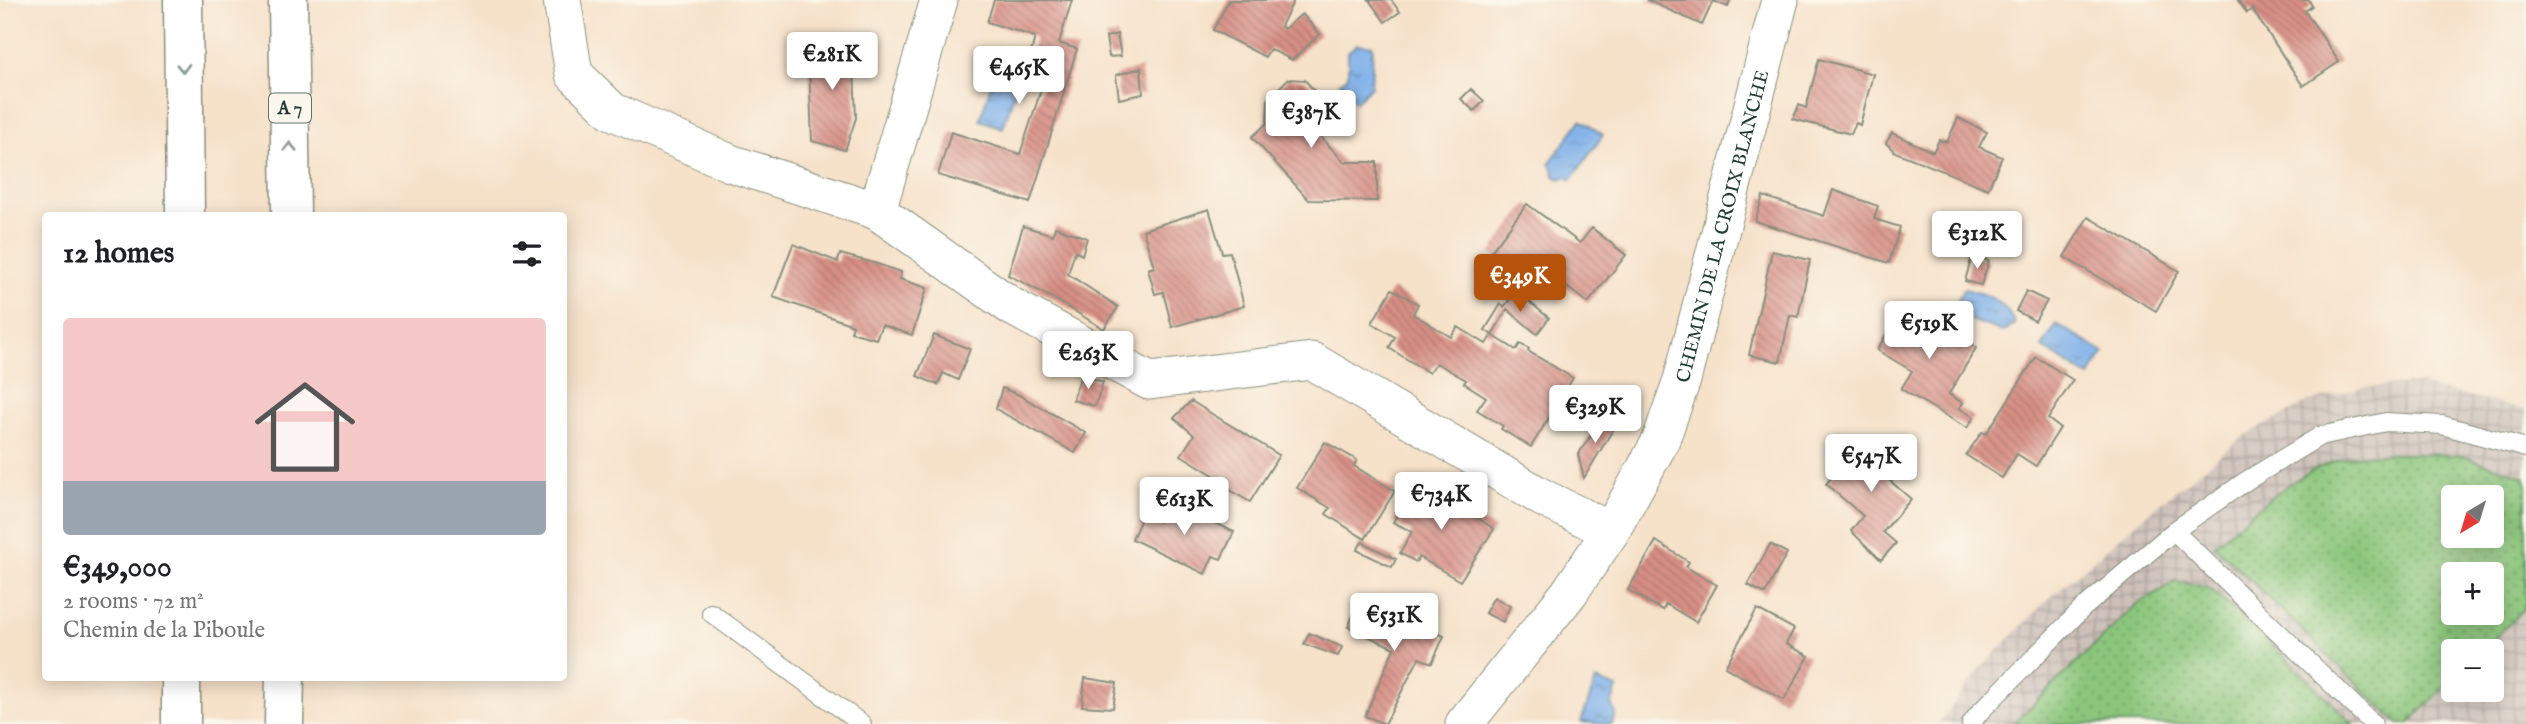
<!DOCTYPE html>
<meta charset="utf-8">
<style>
:root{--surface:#fff;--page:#f2f2f2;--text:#202124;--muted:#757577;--accent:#b45309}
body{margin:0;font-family:"IM FELL English",serif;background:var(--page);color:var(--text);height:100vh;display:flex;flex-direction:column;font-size:26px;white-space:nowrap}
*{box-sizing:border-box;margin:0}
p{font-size:23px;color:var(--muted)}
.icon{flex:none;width:38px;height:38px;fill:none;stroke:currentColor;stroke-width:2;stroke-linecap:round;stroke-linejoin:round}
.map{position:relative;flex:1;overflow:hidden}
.details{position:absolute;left:42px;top:212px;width:525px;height:469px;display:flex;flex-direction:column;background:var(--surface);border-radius:7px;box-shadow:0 4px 18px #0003}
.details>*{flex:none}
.needle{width:46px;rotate:218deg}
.tools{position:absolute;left:2441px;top:485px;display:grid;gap:14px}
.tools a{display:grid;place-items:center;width:63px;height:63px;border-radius:7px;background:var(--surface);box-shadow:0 4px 18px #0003;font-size:35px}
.price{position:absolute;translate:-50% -60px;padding:0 16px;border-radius:7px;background:#fff;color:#222;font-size:23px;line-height:46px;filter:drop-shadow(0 2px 4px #0008)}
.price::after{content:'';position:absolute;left:50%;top:42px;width:21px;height:16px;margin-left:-10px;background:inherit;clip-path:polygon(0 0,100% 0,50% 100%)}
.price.active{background:var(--accent);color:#fff}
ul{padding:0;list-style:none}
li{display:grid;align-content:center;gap:14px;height:371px;padding:0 21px}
li span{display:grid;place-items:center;height:217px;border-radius:7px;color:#555}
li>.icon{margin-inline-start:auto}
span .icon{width:126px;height:126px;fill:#fffc;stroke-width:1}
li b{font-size:30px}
h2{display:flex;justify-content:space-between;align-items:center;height:84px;padding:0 21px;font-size:30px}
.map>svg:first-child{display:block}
.industrial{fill:url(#industrial-grid);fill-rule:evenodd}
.grass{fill:url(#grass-dots);stroke:#558258;stroke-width:2;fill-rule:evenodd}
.water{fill:url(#water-ripples);stroke:#4e768e;stroke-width:2}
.building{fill:url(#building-back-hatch)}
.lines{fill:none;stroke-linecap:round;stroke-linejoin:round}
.lane-casing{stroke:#8a8f7e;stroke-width:20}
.street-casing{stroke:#8a8f7e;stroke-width:39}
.highway-casing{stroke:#8a8f7e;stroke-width:41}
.lane{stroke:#fff;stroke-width:18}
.street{stroke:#fff;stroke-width:37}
.highway{stroke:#fff;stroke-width:38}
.oneway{stroke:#8f9e9a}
.labels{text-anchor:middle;stroke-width:5;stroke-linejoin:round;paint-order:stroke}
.shield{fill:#fbf7ec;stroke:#61756b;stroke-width:2}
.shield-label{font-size:18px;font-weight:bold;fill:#1f3d34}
.street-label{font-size:19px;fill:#1f3d34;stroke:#fbf7ec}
</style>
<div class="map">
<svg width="2526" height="724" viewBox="0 0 2526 724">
<defs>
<pattern id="industrial-grid" width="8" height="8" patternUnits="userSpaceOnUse" patternTransform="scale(1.75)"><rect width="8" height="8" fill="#cec1ba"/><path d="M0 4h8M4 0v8" fill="none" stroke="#a79e98"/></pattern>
<pattern id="grass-dots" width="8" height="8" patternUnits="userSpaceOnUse" patternTransform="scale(1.75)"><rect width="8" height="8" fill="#8bc67c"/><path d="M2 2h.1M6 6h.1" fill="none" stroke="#71a266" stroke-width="1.8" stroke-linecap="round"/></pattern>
<pattern id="water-ripples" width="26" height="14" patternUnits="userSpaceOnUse" patternTransform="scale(1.75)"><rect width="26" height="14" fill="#7dafe9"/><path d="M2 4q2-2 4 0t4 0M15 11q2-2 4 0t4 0" fill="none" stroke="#6690be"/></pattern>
<pattern id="building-back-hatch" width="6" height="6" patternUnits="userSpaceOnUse" patternTransform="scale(1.75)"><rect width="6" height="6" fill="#d88f85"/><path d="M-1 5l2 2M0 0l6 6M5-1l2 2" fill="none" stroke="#af766e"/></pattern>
</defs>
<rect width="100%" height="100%" fill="#fbf7ec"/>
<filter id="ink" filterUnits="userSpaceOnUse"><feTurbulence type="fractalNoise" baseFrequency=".0143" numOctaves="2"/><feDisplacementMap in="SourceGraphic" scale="14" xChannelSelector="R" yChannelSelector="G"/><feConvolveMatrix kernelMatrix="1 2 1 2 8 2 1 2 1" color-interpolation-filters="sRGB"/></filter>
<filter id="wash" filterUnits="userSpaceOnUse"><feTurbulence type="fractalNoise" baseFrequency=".00686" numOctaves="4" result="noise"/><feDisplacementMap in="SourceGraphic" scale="28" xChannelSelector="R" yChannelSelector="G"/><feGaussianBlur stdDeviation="1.57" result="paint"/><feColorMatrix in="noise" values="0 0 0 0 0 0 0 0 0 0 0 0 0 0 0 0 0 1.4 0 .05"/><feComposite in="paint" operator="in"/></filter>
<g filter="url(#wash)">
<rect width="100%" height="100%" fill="#f6e1c9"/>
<path class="industrial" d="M 2418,384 L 2526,410 L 2526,724 L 1938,724 L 1982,667 L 2043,604 L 2148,513 L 2244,436 L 2308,402 L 2364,387 ZM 2454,497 L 2492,497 L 2492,536 L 2454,536 ZM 2454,574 L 2492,574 L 2492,612 L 2454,612 ZM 2454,651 L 2492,651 L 2492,690 L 2454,690 Z"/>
<path class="grass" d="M 2460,455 L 2526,477 L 2526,607 L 2482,651 L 2454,651 L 2453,679 L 2408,724 L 2399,724 L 2214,545 C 2257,509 2304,461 2363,455 C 2395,452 2428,455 2460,455 ZM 2454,497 L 2492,497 L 2492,536 L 2454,536 ZM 2454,574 L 2492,574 L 2492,612 L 2454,612 Z
M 2176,581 L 2209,588 L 2289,661 L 2353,724 L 2013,724 L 2136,605 Z"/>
<path class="water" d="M 1357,44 L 1373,46 L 1371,86 L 1356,102 L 1338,85 L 1348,76 L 1348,52 Z
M 994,74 L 1018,81 L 1003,128 L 980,120 Z
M 1581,120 L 1603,135 L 1571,180 L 1567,177 L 1560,179 L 1554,176 L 1553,168 L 1549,164 Z
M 1964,289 C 1990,295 2004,301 2015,324 L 2003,332 L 1971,320 L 1954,306 Z
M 2057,324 L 2104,353 L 2089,377 L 2042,347 Z
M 1596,680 L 1617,688 L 1611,705 L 1616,713 L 1612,724 L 1581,722 Z"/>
<g id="blocks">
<path class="building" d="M 994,0 L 1072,0 L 1059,43 L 1077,49 L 1030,203 L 938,175 L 951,132 L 1020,154 L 1043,84 L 1051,86 L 1056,70 L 1029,61 L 1035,37 L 987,22 Z
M 1229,0 L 1294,0 L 1281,26 L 1284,29 L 1302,14 L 1320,34 L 1292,60 L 1270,49 L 1265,57 L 1213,30 Z
M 1369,0 L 1391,0 L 1400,12 L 1385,22 Z
M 1647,0 L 1730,0 L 1728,7 L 1713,1 L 1702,25 Z
M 2238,0 L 2309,0 L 2312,6 L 2305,11 L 2339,62 L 2303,86 L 2252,9 L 2247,13 Z
M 1117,34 L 1121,56 L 1109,57 L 1106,37 Z
M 808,40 L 853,41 L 856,118 L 845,150 L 812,141 Z
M 1819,59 L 1873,74 L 1860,125 L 1856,123 L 1851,134 L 1793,119 L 1799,105 L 1806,108 Z
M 1141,68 L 1143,94 L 1119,99 L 1116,75 Z
M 1288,79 L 1305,80 L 1321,99 L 1305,113 L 1324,133 L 1320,136 L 1344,162 L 1377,162 L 1377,201 L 1309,200 L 1252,137 L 1267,123 L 1268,99 Z
M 1471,89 L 1484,101 L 1474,111 L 1461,99 Z
M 1958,118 L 1987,132 L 1979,147 L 2002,157 L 1988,189 L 1895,152 L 1886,143 L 1892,133 L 1933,152 L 1939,140 L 1947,142 Z
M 1833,190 L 1878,206 L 1874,219 L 1900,227 L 1889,263 L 1755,221 L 1763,196 L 1824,216 Z
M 1527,204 L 1580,243 L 1592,228 L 1626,255 L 1588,303 L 1526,256 L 1513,270 L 1490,253 Z
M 1209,209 L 1222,253 L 1230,252 L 1244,306 L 1172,327 L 1163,292 L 1155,294 L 1148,269 L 1154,267 L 1143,230 Z
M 2088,217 L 2179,271 L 2156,311 L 2064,257 Z
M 1023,226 L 1053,235 L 1055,227 L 1087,238 L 1082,255 L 1075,251 L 1068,274 L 1118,307 L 1104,329 L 1051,297 L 1008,275 Z
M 793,244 L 838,262 L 840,254 L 874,263 L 901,272 L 900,279 L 927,288 L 912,335 L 882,325 L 876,339 L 851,332 L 853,325 L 773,297 Z
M 1772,251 L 1810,260 L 1798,317 L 1790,315 L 1780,362 L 1749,355 Z
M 1972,256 L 1989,261 L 1981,285 L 1965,281 Z
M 1392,289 L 1418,304 L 1413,314 L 1451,337 L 1458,327 L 1486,344 L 1492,335 L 1516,350 L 1520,344 L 1529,349 L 1528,351 L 1573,378 L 1531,447 L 1501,429 L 1503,426 L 1477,410 L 1486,397 L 1464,383 L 1466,380 L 1436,363 L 1429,373 L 1389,348 L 1395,337 L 1372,323 Z
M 1516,291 L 1549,318 L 1537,334 L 1507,309 L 1492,335 L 1485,330 L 1501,304 L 1504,307 Z
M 2026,291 L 2047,301 L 2035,321 L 2016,311 Z
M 1904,305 L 1976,348 L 1949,394 L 1963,403 L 1959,408 L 1974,417 L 1967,428 L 1901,389 L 1912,371 L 1877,350 Z
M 934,335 L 970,349 L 958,380 L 943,373 L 938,385 L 917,376 Z
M 2036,357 L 2073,380 L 2048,419 L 2060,428 L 2036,466 L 2017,454 L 2002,478 L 1966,455 L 1982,432 L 1986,434 Z
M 1081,375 L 1103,382 L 1095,406 L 1073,400 Z
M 1002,388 L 1019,395 L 1086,433 L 1075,453 L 996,409 Z
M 1191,401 L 1279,455 L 1250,502 L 1213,480 L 1215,476 L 1181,455 L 1194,435 L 1174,418 Z
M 1602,418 L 1615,426 L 1584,478 L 1578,455 Z
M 1866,437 L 1899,465 L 1888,479 L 1911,499 L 1883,532 L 1896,543 L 1881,560 L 1851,531 L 1863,516 L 1826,484 Z
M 1325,442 L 1357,460 L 1354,466 L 1395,491 L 1365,539 L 1326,514 L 1330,508 L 1297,488 Z
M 1420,477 L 1439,488 L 1431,502 L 1454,517 L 1460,506 L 1494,529 L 1460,581 L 1419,557 L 1416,562 L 1400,553 L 1412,532 L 1393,522 Z
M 1169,501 L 1234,532 L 1221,559 L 1213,556 L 1205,574 L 1132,539 L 1143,514 L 1159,522 Z
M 1656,541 L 1689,562 L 1686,567 L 1717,585 L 1696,622 L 1666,604 L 1663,610 L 1628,590 Z
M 1362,542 L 1396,559 L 1392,567 L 1357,550 Z
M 1770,544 L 1787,553 L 1765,594 L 1748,585 Z
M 1494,597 L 1510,606 L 1503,622 L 1485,613 Z
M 1360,600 L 1444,636 L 1432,663 L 1419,658 L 1385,724 L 1365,716 L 1394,648 L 1348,627 Z
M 1757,609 L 1794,629 L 1786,644 L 1809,656 L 1784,700 L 1725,667 Z
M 1309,633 L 1342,647 L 1338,656 L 1304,644 Z
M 1085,678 L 1117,683 L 1113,708 L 1082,706 Z"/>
</g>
</g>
<g filter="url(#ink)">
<use href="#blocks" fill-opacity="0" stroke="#8a8f7e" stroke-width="2"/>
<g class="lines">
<defs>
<path id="lane" d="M 2174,531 L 2373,724
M 711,613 L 862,724
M 1971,724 L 1979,713 L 2082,609 L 2174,531 L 2246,481 L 2320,436 L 2386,422 L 2442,425 L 2526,448"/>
<g id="street">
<path d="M 562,0 L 574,74 L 612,111 L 730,163 L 877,211"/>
<path d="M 939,0 L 877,211 L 1011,306 L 1149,381 L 1312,361 L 1543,498 L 1611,531"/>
<path id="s1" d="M 1464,724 L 1569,593 L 1611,531 L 1660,442 L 1682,380 L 1780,0"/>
</g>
<path id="highway" d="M 183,0 L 185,215
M 288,0 L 291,215
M 181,724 L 181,677
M 284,724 L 285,677"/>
</defs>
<use href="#lane" class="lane-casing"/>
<use href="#street" class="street-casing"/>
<use href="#highway" class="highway-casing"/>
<use href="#lane" class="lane"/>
<use href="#street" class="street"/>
<use href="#highway" class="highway"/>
</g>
<defs><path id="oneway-chevron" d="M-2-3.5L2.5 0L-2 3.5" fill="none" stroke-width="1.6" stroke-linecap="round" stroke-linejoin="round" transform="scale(1.75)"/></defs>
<g class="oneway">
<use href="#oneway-chevron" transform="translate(183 68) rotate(89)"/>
<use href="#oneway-chevron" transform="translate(290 147) rotate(-91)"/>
</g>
</g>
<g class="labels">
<rect class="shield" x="269" y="93.5" width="42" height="29" rx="5"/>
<g class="shield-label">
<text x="290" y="114">A 7</text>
</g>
<g class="street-label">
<text dy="7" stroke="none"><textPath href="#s1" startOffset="569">CHEMIN DE LA CROIX BLANCHE</textPath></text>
</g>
</g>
</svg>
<div class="tools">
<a><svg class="needle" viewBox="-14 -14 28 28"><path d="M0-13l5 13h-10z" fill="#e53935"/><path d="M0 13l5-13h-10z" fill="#757577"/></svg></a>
<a>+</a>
<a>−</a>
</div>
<b class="price" style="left:832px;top:92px">€281K</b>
<b class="price" style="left:1019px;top:106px">€465K</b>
<b class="price" style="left:1311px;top:150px">€387K</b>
<b class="price" style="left:1977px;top:271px">€312K</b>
<b class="price active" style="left:1520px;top:314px">€349K</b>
<b class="price" style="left:1929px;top:361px">€519K</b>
<b class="price" style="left:1088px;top:391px">€263K</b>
<b class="price" style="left:1595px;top:445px">€329K</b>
<b class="price" style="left:1871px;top:494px">€547K</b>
<b class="price" style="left:1441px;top:532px">€734K</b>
<b class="price" style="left:1184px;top:537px">€613K</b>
<b class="price" style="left:1394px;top:653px">€531K</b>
<section class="details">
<h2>12 homes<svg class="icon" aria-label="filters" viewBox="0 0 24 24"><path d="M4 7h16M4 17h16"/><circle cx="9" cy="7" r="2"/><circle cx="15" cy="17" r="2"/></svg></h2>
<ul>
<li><span style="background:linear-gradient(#f6c9c9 75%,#9aa5b1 0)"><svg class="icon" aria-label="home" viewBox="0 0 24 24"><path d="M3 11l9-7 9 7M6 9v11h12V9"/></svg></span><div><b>€349,000</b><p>2 rooms · 72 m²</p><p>Chemin de la Piboule</p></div></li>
</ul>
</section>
</div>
